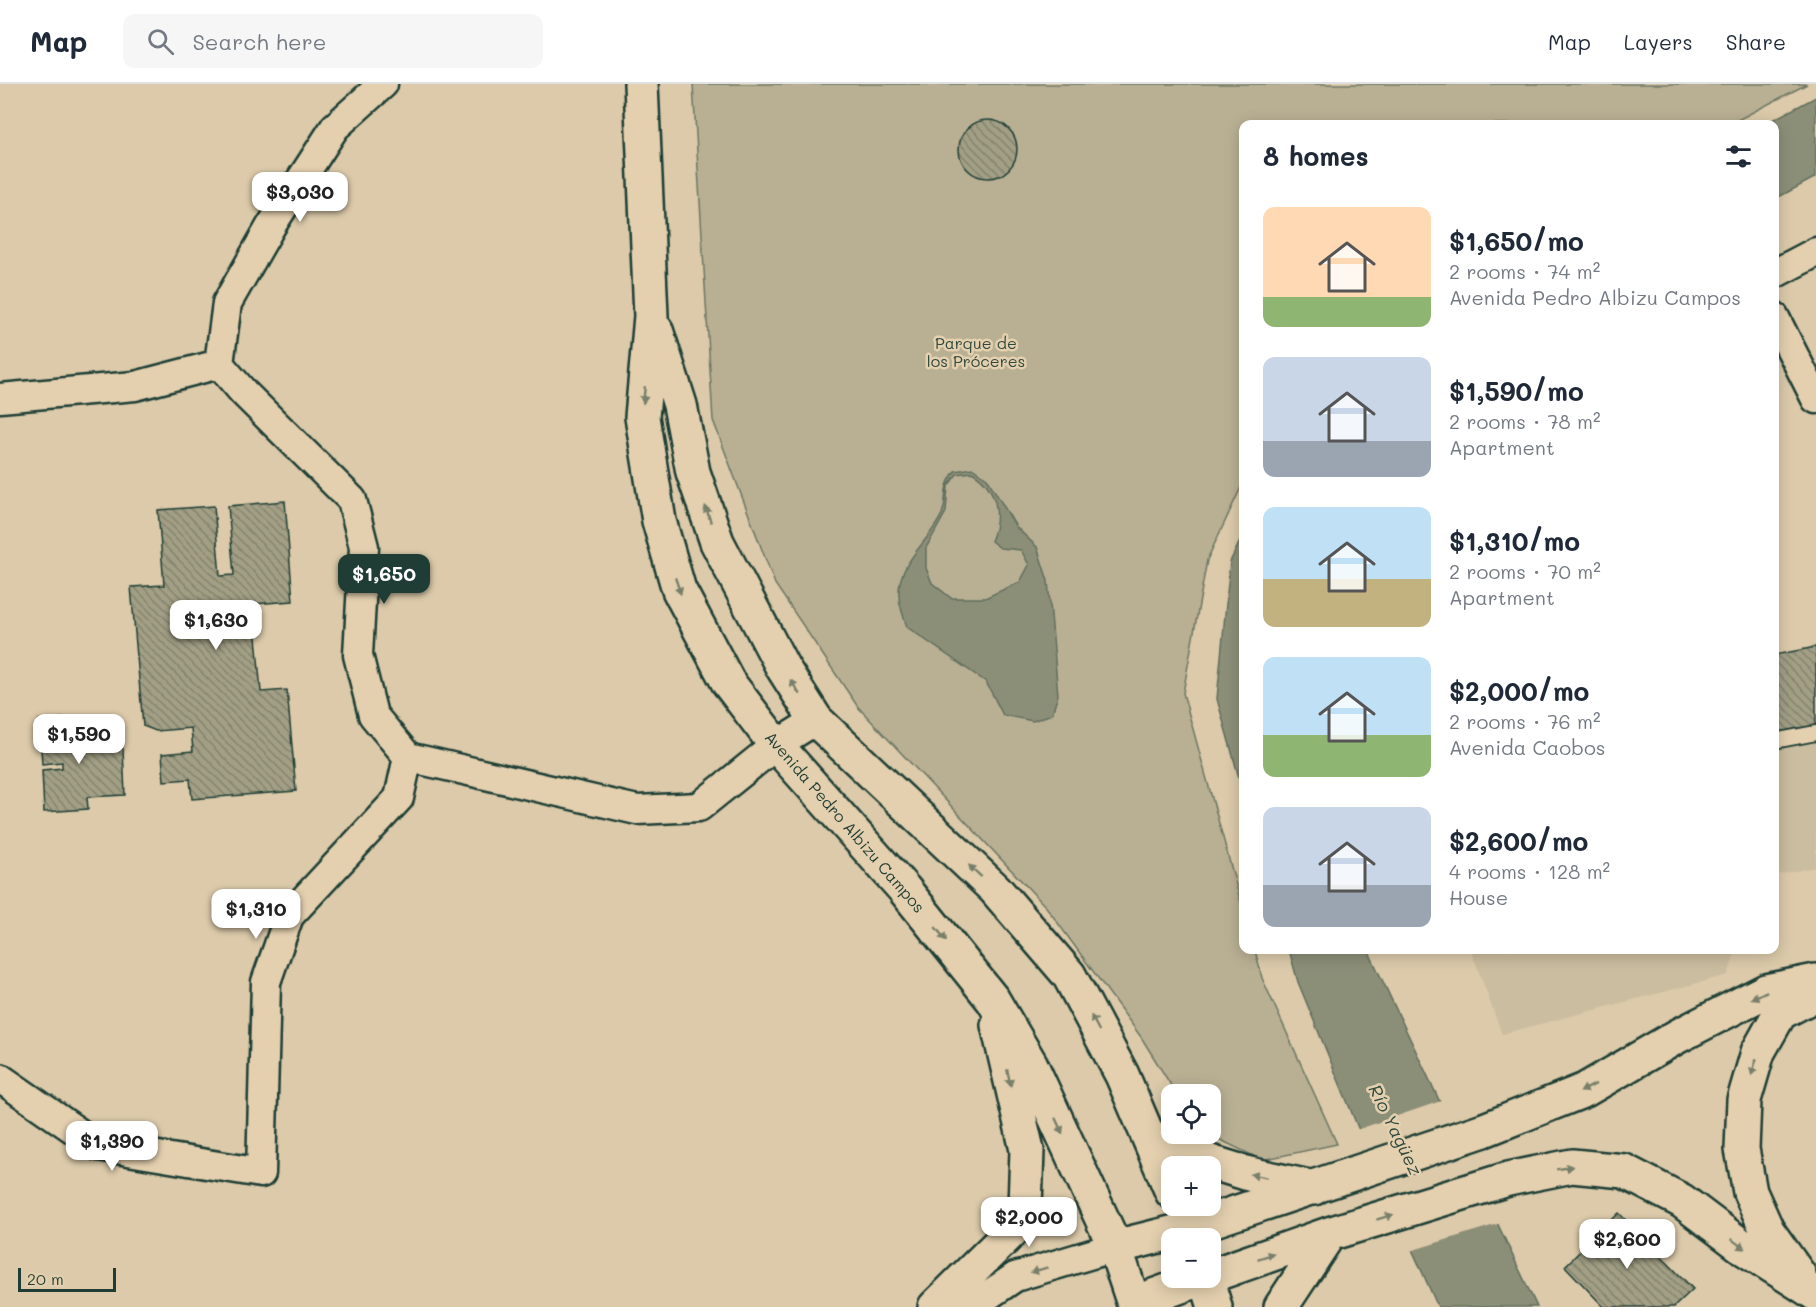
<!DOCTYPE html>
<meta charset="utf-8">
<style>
:root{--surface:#fff;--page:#f6f6f7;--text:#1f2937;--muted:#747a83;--line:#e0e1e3;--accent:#1f3d34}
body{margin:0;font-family:Mali,sans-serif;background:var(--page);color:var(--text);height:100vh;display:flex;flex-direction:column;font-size:22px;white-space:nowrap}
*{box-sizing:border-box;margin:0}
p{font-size:20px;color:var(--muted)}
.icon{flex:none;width:33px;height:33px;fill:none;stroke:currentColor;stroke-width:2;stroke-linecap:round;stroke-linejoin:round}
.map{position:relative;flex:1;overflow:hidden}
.drawer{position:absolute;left:1239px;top:36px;width:540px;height:834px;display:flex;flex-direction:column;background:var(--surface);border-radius:12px;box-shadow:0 3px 15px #0003}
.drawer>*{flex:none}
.fabs{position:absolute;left:1161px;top:1000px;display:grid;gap:12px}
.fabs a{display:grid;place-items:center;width:60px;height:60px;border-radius:12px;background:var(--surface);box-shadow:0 3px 15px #0003;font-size:30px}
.scale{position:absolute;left:18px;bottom:15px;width:98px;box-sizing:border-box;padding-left:6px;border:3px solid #1f3d34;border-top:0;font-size:16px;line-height:21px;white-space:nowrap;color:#1f3d34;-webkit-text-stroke:4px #e4d0af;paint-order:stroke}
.price{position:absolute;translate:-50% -51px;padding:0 14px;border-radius:12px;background:#fff;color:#222;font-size:20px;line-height:39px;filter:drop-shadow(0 2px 3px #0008)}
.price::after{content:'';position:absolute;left:50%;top:36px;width:18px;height:14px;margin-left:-9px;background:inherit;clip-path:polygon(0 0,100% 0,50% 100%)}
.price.active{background:var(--accent);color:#fff}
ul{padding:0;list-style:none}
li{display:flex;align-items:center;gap:18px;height:150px;padding:0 24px}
li span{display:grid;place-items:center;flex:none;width:168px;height:120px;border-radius:12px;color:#555}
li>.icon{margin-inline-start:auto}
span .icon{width:72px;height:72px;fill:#fffc;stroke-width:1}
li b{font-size:26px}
h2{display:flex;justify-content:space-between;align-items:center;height:72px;padding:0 24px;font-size:26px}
header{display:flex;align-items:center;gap:36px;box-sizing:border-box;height:84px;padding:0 30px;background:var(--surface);border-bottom:2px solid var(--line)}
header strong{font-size:28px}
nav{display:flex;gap:33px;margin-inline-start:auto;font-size:21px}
.search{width:420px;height:54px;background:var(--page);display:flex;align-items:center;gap:15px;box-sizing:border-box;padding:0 21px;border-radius:12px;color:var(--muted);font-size:22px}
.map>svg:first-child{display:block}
.built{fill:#cbbd9f}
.green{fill:#b9b094;stroke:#6c7664;stroke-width:1.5}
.water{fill:#8c8f78;stroke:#606e5d;stroke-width:1.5;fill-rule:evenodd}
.pier{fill:#dccaaa}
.building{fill:url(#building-back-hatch);stroke:#1f3d34;stroke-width:1.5}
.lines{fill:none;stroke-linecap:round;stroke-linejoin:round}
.lane-casing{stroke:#1f3d34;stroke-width:18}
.street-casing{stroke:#1f3d34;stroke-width:33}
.primary-casing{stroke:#1f3d34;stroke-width:38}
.lane{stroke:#e4d0af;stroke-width:14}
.street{stroke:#e4d0af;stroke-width:28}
.primary{stroke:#e4d0af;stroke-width:33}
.oneway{fill:#787f6b}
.labels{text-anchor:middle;stroke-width:5;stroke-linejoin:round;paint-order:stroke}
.park-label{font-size:16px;fill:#2e483e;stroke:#e4d0af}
.street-label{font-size:16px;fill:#1f3d34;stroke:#e4d0af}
.water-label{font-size:18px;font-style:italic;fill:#2f493e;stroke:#e4d0af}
</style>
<header>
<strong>Map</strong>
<div class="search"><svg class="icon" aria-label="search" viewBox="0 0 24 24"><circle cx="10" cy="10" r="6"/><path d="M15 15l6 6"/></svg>Search here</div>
<nav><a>Map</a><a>Layers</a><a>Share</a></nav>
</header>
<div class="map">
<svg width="1816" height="1223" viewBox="0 0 1816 1223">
<defs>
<pattern id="building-back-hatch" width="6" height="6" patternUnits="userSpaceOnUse" patternTransform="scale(1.5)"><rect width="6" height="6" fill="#a29f85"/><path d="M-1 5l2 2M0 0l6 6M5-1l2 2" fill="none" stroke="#83836e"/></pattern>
</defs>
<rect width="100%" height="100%" fill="#dccaaa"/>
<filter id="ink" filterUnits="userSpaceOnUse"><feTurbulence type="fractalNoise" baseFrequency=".0167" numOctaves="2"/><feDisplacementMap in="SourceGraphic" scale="12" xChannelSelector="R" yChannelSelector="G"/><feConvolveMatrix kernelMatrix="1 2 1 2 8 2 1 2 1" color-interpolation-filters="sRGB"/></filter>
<g filter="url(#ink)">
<path class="built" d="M 1816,646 L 1816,783 L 1775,791 L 1774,653 Z
M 1471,866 L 1736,866 L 1728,891 L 1502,950 Z"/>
<path class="green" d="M 693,0 L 1807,0 L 1730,40 L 1244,40 L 1243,399 L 1207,476 L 1183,609 L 1243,826 L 1244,866 L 1255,866 L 1262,894 L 1337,1060 L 1262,1076 L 1208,1050 L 1210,1050 L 1210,1011 L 1177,1011 L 1141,953 L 1047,824 L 858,623 L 775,500 L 713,336 Z"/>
<path class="water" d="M 1816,13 L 1816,93 L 1775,115 L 1774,40 L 1765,40 Z
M 972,384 L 987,394 L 1016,443 L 1037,463 L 1048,497 L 1058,611 L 1052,630 L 1033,637 L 1003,631 L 986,598 L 907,543 C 904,533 899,522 899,511 C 897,479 930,457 942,430 C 949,412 940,408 955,387 ZM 972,388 C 997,403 1002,431 991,457 L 1000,464 L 1021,466 L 1029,481 L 1020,498 L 985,514 L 951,514 L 932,499 L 926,484 L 926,464 L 946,428 L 948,402 L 957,390 Z
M 1243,451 L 1243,708 L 1217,615 L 1230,478 Z
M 1289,866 L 1368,866 L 1537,1223 L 1438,1223 L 1368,1068 L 1298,898 Z"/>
<path class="pier" d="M 1444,1016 L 1501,1139 L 1410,1167 L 1356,1046 Z"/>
<path class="building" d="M959 65a29 29 0 1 1 58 0a29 29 0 1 1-58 0Z
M 285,417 L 293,517 L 253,520 L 261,608 L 287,606 L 296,707 L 192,715 L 190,695 L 164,697 L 162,670 L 193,667 L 191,644 L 156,647 L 143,642 L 131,503 L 164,501 L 158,426 L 214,422 L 220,492 L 234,491 L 228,422 Z
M 1816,563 L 1816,642 L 1774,649 L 1774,571 Z
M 80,633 L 81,650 L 117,648 L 123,665 L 125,711 L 87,713 L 88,725 L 44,728 L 42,686 L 62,684 L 62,678 L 42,680 L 39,636 Z
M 1619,1129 L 1693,1205 L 1674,1223 L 1604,1223 L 1565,1182 Z"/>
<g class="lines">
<defs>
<path id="lane" d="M 1774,657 L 1816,649"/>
<path id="street" d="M 1774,190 L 1816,168
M 1774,232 L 1816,315
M 219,280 L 227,219 L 271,142 L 335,43 L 383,0
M 0,314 L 135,302 L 219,280 L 244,309 L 352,416 L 364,463 L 358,571 L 373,631 L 408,673 L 637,726 L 699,723 L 776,661 L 816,636
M 0,994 L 98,1062 L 261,1089 L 266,898 L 289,832 L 399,714 L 408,673
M 971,1223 L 1015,1193 L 1115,1163"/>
<path id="primary" d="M 641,0 L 651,232 L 642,333 L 659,437 L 679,506 L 728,598 L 776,661 L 904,805 L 993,916 L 1030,979 L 1115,1163 L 1135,1223
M 656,246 L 680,321 L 693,388 L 717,458 L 783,584 L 816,636 L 995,805 L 1069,891 L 1122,991 L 1172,1108
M 1173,1050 L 1207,1077 L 1249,1090 L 1314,1104
M 1115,1163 L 1187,1145 L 1484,1046 L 1585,1006 L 1678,952 L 1766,907 L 1816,897
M 1799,1191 L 1767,1146 L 1750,1108 L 1742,1065 L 1744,1016 L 1758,968 L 1780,929 L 1816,910
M 1210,1192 L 1329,1150 L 1508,1095 L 1572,1082 L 1624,1087 L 1682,1117 L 1747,1166 L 1816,1210
M 1206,1194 L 1215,1223
M 1134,1219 L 1203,1194
M 935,1223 L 1015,1144 L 1025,1122 L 1027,1066 L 998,941
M 1281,1223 L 1329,1150"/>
</defs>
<use href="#lane" class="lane-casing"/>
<use href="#street" class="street-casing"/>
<use href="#primary" class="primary-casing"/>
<use href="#lane" class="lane"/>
<use href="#street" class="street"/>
<use href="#primary" class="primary"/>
</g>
<defs><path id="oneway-solid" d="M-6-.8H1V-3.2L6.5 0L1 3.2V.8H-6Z" transform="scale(1.5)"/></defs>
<g class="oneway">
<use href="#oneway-solid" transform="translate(644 311) rotate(96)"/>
<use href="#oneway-solid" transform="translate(708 430) rotate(-109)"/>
<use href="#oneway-solid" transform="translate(678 502) rotate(71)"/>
<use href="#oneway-solid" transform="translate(795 603) rotate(-122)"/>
<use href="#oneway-solid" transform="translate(975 787) rotate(-137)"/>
<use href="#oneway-solid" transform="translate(941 850) rotate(51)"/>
<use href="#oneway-solid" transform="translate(1759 911) rotate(155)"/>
<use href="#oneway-solid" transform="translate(1095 939) rotate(-118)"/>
<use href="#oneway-solid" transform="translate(1754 983) rotate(107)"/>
<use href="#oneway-solid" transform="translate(1009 994) rotate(78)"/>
<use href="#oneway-solid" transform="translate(1588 1004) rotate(153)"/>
<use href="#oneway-solid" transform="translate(1059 1042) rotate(65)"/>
<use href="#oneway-solid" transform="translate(1565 1084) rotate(-9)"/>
<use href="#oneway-solid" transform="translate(1259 1092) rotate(-168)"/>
<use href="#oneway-solid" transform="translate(1385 1133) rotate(-17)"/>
<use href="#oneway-solid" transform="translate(1738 1160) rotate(37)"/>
<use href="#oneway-solid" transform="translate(1266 1172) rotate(-19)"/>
<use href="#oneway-solid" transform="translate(1039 1186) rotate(163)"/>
</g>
</g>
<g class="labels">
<g class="park-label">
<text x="976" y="265">Parque de<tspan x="976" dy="18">los Próceres</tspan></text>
</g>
<g class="street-label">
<text transform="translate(845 738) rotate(49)" y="6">Avenida Pedro Albizu Campos</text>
</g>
<g class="water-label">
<text transform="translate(1395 1046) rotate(64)" y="6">Río Yagüez</text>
</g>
</g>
</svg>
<div class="fabs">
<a><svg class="icon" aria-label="locate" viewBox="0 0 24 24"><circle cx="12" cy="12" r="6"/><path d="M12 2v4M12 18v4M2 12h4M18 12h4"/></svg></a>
<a>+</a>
<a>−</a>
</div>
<div class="scale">20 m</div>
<b class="price" style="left:300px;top:139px">$3,030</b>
<b class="price active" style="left:384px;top:521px">$1,650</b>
<b class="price" style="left:216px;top:567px">$1,630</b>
<b class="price" style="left:79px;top:681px">$1,590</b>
<b class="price" style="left:256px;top:856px">$1,310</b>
<b class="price" style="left:112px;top:1088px">$1,390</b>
<b class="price" style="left:1029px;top:1164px">$2,000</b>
<b class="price" style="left:1627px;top:1186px">$2,600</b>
<section class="drawer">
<h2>8 homes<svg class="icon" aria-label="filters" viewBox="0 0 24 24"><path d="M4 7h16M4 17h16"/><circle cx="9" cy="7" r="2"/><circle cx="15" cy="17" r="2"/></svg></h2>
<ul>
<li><span style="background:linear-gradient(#ffd9b3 75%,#8fb573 0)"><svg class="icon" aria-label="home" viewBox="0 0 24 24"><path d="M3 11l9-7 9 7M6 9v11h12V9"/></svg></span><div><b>$1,650/mo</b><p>2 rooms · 74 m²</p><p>Avenida Pedro Albizu Campos</p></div></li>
<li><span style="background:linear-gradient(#c9d6e8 70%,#9aa5b1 0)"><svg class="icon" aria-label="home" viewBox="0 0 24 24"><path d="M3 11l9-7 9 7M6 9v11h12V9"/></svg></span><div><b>$1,590/mo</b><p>2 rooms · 78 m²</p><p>Apartment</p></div></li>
<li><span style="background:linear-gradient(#bfe0f5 60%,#c2b280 0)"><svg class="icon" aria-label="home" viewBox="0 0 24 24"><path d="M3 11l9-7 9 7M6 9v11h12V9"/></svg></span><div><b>$1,310/mo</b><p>2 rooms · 70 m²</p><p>Apartment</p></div></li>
<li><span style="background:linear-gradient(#bfe0f5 65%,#8fb573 0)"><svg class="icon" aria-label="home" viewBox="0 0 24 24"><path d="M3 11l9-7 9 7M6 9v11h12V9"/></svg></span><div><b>$2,000/mo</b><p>2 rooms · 76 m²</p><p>Avenida Caobos</p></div></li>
<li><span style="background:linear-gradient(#c9d6e8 65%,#9aa5b1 0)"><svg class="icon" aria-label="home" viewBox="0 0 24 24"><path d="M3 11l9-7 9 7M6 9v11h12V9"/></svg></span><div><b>$2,600/mo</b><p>4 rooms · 128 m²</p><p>House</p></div></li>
</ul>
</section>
</div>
